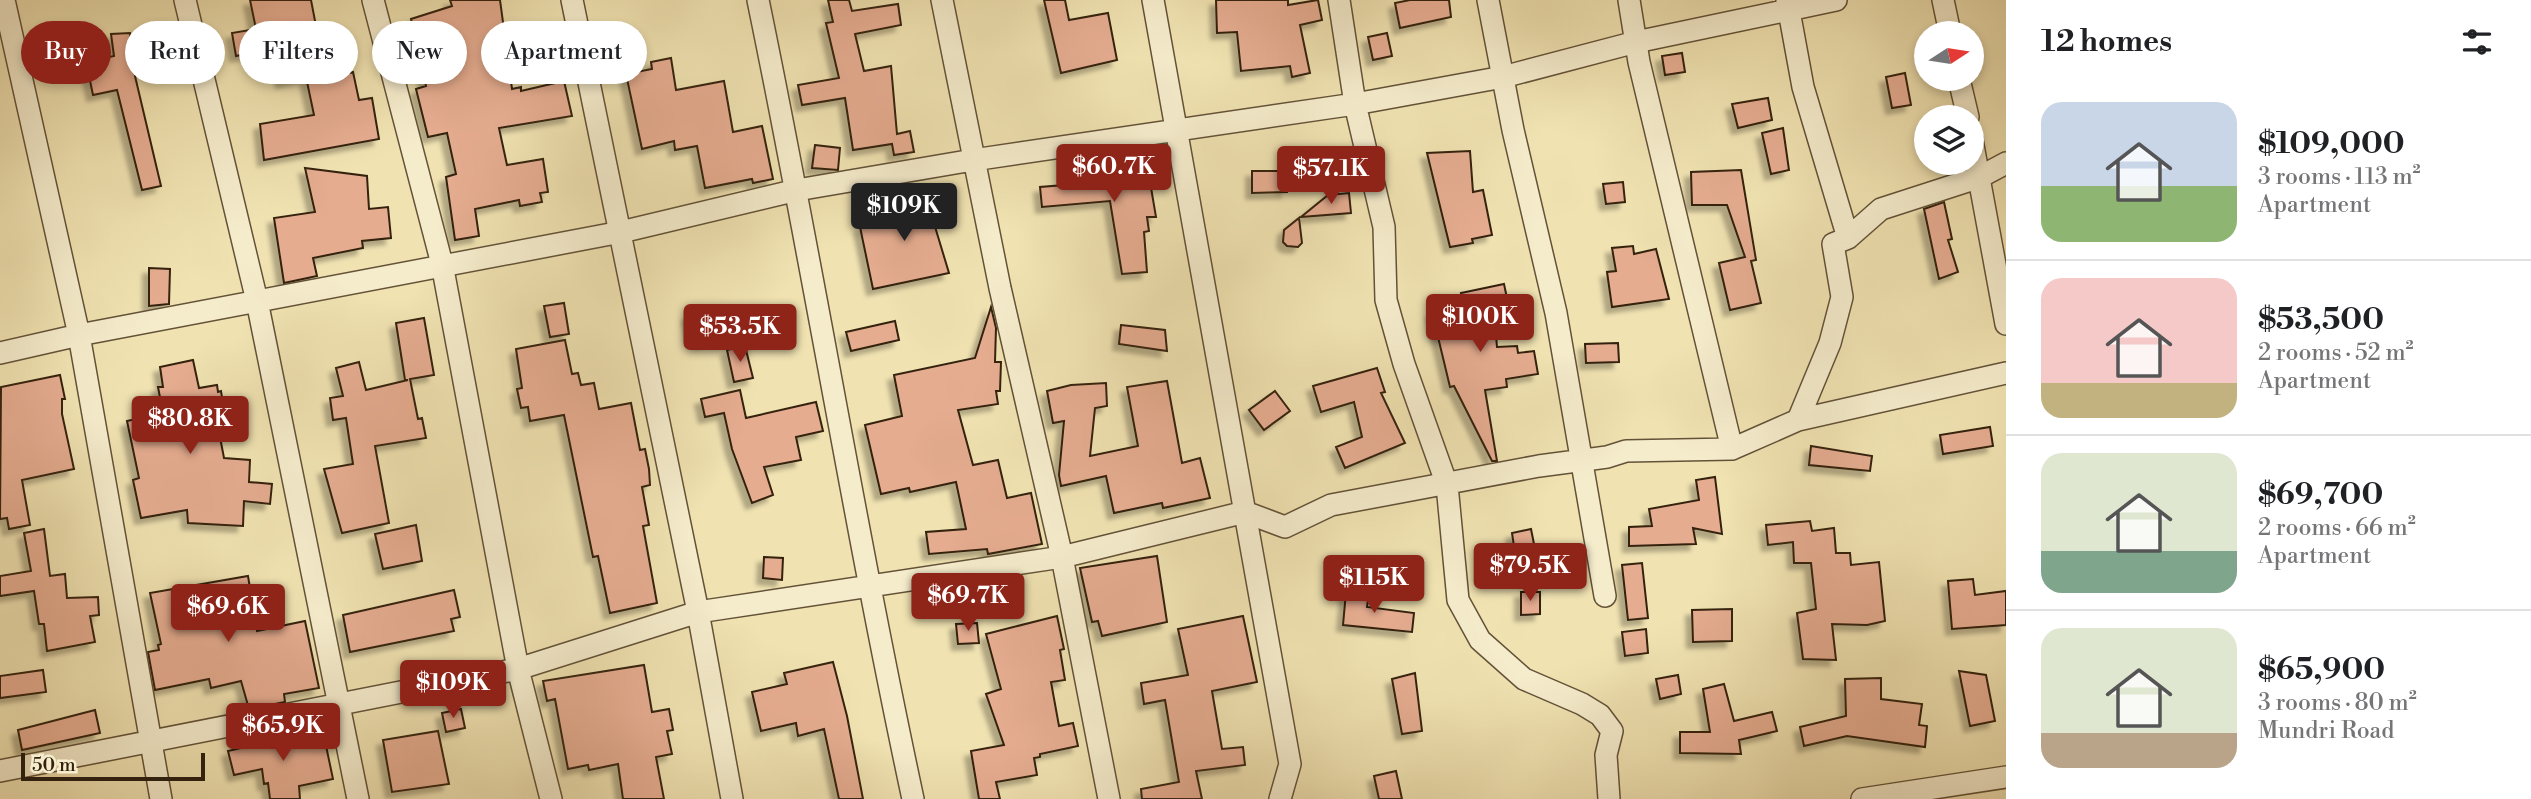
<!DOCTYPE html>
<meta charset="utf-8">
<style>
:root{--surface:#fff;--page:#f6f6f6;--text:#202124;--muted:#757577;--line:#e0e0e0;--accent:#8f2418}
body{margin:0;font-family:"Libre Bodoni",serif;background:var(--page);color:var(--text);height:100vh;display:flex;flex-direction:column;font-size:26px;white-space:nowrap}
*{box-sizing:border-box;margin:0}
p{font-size:23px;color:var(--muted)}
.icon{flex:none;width:38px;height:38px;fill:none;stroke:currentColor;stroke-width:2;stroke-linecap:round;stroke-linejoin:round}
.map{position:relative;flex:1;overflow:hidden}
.drawer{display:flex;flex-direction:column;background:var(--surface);width:525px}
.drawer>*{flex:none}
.hud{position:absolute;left:21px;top:21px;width:665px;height:63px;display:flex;gap:14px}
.needle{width:46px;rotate:78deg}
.controls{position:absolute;left:1914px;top:21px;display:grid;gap:14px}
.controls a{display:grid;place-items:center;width:70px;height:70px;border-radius:50%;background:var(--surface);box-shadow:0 4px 10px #0003;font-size:35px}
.scale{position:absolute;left:21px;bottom:18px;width:184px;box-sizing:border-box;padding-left:7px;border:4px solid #34220f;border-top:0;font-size:19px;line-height:24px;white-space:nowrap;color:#34220f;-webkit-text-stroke:5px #f5eccc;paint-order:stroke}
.price{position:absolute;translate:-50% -60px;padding:0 16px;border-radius:7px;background:var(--accent);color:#fff;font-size:23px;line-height:46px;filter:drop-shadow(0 2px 4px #0008)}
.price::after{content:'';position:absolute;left:50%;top:42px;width:21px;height:16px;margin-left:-10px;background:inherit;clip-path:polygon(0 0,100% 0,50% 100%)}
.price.active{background:#222;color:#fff}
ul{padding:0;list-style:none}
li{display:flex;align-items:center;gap:21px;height:175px;padding:0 35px}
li+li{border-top:2px solid var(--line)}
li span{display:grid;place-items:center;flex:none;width:196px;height:140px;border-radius:21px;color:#555}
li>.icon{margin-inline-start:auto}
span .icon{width:84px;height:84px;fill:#fffc;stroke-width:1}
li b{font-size:30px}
h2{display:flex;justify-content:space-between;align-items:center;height:84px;padding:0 35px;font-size:30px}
.pill{padding:0 24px;border-radius:32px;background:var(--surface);box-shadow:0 4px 10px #0003;font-size:24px;line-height:63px}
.pill.active{background:var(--accent);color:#fff}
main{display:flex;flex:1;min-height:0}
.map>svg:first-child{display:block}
.building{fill:#e5ac90;stroke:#34220f;stroke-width:2;filter:url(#shadow)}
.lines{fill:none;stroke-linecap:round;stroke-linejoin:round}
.minor-casing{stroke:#635238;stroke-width:24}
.minor{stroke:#f5eccc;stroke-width:21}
</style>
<main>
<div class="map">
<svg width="2006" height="799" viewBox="0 0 2006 799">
<defs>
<filter id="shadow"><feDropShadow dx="-6" dy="6" stdDeviation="2" flood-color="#0004"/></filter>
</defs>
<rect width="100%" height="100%" fill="#f0e2b1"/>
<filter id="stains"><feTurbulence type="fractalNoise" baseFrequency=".00286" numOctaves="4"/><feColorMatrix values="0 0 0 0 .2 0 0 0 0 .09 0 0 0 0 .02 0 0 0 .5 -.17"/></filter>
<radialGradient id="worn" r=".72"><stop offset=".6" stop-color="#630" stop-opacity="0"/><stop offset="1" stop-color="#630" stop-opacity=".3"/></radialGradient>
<path class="building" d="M 250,0 L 311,0 L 321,52 L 340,48 L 345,74 L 353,72 L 359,100 L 372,98 L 379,139 L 264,160 L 260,124 L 314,115 L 306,77 L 282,82 L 275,48 L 236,56 L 232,33 L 256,29 Z
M 450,0 L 500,0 L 512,89 L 521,87 L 521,91 L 564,81 L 572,116 L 499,128 L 507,165 L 543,159 L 548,192 L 540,193 L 542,202 L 520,206 L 519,200 L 475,209 L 479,236 L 455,240 L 446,177 L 456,174 L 447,133 L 428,137 L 416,89 L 426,86 L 411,19 L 452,6 Z
M 828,0 L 849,0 L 852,11 L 898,4 L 901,25 L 855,34 L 864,71 L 891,66 L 897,134 L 910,131 L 914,152 L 894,155 L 892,144 L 853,150 L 845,98 L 802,105 L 798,85 L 839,78 L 826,23 L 833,22 Z
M 1044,0 L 1065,0 L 1069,20 L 1108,13 L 1117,60 L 1061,73 Z
M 1216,0 L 1288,0 L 1288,5 L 1318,0 L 1322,20 L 1300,25 L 1310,73 L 1292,77 L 1290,66 L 1241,71 L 1237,32 L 1217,33 Z
M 1410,0 L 1449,0 L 1451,17 L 1400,28 L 1395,3 Z
M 130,33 L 135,76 L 161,186 L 142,190 L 117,90 L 93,95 L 86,62 L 114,56 L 111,34 Z
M 1387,33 L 1392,56 L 1373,60 L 1368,37 Z
M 1682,53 L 1685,72 L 1665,75 L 1662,56 Z
M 671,58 L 676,90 L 724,81 L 733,132 L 762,126 L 773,179 L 753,183 L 752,179 L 705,188 L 697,146 L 675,150 L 674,141 L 642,149 L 626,74 L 652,69 L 651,62 Z
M 1905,73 L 1911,105 L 1892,108 L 1886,77 Z
M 1768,98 L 1772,120 L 1738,128 L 1732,104 Z
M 1783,128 L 1789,170 L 1771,174 L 1762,133 Z
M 815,145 L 840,148 L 838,170 L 812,168 Z
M 1166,145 L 1169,165 L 1150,166 L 1149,147 Z
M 1470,151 L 1473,192 L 1483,190 L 1492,235 L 1472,239 L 1473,243 L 1450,247 L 1427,153 Z
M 1146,158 L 1156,217 L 1147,217 L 1149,231 L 1144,232 L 1147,272 L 1122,274 L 1110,201 L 1042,207 L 1040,187 L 1077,184 L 1075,168 L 1126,163 Z
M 305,168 L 367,176 L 369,209 L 388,207 L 391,238 L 362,241 L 363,248 L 313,258 L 317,276 L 284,283 L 274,218 L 315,212 Z
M 1741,170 L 1756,260 L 1751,261 L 1761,303 L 1730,310 L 1719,263 L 1745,257 L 1727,205 L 1692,205 L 1691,172 Z
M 1252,171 L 1287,171 L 1287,192 L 1252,193 Z
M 1623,182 L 1625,202 L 1606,204 L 1603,184 Z
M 923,187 L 949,273 L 873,289 L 860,227 L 891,221 L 884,201 Z
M 1349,193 L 1351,213 L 1301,217 L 1328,195 Z
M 1944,202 L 1952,239 L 1948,240 L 1958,272 L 1939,279 L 1924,209 Z
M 1299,218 L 1302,243 L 1298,247 L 1287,246 L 1283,242 L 1284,230 Z
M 1633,246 L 1634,254 L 1656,249 L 1669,299 L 1612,307 L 1607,272 L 1616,271 L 1612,248 Z
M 149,268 L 170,269 L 169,304 L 149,306 Z
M 1504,284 L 1512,322 L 1495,324 L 1497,347 L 1517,346 L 1518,353 L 1534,351 L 1538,374 L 1506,379 L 1507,387 L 1485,390 L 1497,461 L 1492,461 L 1454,386 L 1450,387 L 1432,312 L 1464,305 L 1461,293 Z
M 564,303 L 569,334 L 550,337 L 544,306 Z
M 991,307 L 996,328 L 995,362 L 1001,362 L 1000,391 L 996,391 L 998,404 L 958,410 L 973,465 L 998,460 L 1007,498 L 1031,493 L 1042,544 L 988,554 L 987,549 L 929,554 L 926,532 L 966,529 L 956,482 L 910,492 L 909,488 L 881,494 L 865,425 L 902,416 L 894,375 L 975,358 Z
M 722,308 L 728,335 L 701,342 L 699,333 L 692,335 L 688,315 Z
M 424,318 L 434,375 L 410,379 L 418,419 L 422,418 L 426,438 L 375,446 L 389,523 L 342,533 L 324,469 L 353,464 L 346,418 L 333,420 L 330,398 L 343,396 L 336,368 L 359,362 L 366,390 L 408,380 L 405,380 L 396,323 Z
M 895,321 L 899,340 L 851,351 L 846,332 Z
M 1121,325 L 1165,330 L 1167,351 L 1119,344 Z
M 565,340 L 572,374 L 578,373 L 581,385 L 594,383 L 599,409 L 631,403 L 640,450 L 645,449 L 649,469 L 650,485 L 642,487 L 649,525 L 643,526 L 657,603 L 610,613 L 598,556 L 593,557 L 564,415 L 530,421 L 528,407 L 521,408 L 517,389 L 522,388 L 516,349 Z
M 1618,343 L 1619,362 L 1586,363 L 1585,344 Z
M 745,346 L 753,378 L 734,382 L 727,350 Z
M 193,360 L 199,388 L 217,385 L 218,392 L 221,391 L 224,410 L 215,411 L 224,458 L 250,460 L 249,482 L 272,484 L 270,504 L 244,501 L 243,526 L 188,523 L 187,510 L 141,518 L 133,480 L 139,478 L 127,421 L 163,413 L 158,387 L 163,387 L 160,367 Z
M 1377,368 L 1385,392 L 1381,393 L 1405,443 L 1345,468 L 1336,447 L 1362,437 L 1354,402 L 1321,412 L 1313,386 Z
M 60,375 L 65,399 L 62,399 L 62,414 L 74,469 L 22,480 L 30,525 L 9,529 L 7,518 L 0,519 L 1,387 Z
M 1167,381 L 1182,463 L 1200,458 L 1210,498 L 1163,508 L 1162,503 L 1114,513 L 1106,476 L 1061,486 L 1059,475 L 1064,421 L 1053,423 L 1047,391 L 1071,385 L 1106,383 L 1107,406 L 1095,408 L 1090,456 L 1138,446 L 1127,387 Z
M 740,390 L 746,418 L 816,402 L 823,431 L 796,437 L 801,460 L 764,467 L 773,495 L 752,503 L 732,449 L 724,413 L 705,417 L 701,399 Z
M 1275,391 L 1290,411 L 1264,430 L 1249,410 Z
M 1990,427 L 1993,446 L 1943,454 L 1940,435 Z
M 1811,446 L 1872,456 L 1870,471 L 1809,465 Z
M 1715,477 L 1722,534 L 1693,528 L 1696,544 L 1629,546 L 1629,527 L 1652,526 L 1649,509 L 1699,500 L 1696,480 Z
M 1810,521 L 1812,531 L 1834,528 L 1836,553 L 1850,553 L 1851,565 L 1879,562 L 1885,621 L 1867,625 L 1832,624 L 1836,660 L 1803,659 L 1797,613 L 1816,609 L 1811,563 L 1794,563 L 1793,542 L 1768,545 L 1766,525 Z
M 416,525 L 422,561 L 383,569 L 375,534 Z
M 44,529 L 50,576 L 65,574 L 67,598 L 98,597 L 99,615 L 90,616 L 95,642 L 47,651 L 44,624 L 39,624 L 34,591 L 0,596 L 0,576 L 31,571 L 24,533 Z
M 1531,529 L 1535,549 L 1515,553 L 1512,533 Z
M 1157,556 L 1167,622 L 1102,636 L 1098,621 L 1092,622 L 1080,568 Z
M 764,557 L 783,558 L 782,580 L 763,578 Z
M 1642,563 L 1648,618 L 1628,620 L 1622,565 Z
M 248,576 L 257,631 L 305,621 L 319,688 L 284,694 L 285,702 L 249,709 L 241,681 L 211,688 L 209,679 L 155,690 L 148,652 L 159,650 L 158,645 L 161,644 L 150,593 Z
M 1973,579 L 1975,595 L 2006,591 L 2006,625 L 1952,629 L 1948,581 Z
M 454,590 L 460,617 L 451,619 L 454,631 L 350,652 L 343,615 Z
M 1346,592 L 1369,594 L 1367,607 L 1414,613 L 1412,632 L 1343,625 Z
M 1521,592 L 1540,592 L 1540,614 L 1521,615 Z
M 1732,609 L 1732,641 L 1693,642 L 1692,610 Z
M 1057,616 L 1064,649 L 1060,650 L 1065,680 L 1051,682 L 1059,726 L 1073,723 L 1078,746 L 1040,754 L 1040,757 L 1034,758 L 1037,775 L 996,782 L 1000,799 L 979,799 L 971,751 L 1004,745 L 986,694 L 1001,689 L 986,634 Z
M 1243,616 L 1257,682 L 1212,691 L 1222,749 L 1243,747 L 1245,765 L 1196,771 L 1202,799 L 1142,799 L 1141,789 L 1179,782 L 1165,700 L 1144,704 L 1141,683 L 1188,675 L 1178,629 Z
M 977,623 L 979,643 L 958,644 L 956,624 Z
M 1646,629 L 1648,653 L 1625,656 L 1622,632 Z
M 833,662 L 847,716 L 863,799 L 839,799 L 824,729 L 798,736 L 796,723 L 761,731 L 752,692 L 787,684 L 784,673 Z
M 644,665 L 652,712 L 669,709 L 673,730 L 667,731 L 672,754 L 656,757 L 664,799 L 623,799 L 618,764 L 589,770 L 588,765 L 568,769 L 555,699 L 547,701 L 543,681 Z
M 43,670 L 46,692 L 0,698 L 0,676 Z
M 1959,671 L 1986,675 L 1995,721 L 1970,726 Z
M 1415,673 L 1422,731 L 1402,734 L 1392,679 Z
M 1678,675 L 1681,694 L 1660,699 L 1656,679 Z
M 1881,678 L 1881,699 L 1922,704 L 1919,725 L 1927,726 L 1925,747 L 1847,736 L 1804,746 L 1800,727 L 1846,716 L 1845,679 Z
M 1724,684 L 1734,721 L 1772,712 L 1777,731 L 1739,740 L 1741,754 L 1680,753 L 1680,732 L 1710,732 L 1703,689 Z
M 461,709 L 465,728 L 446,732 L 442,713 Z
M 95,710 L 100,733 L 22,750 L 18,730 Z
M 288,728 L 290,748 L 325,741 L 333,779 L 299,786 L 300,799 L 270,799 L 268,783 L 264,784 L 262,769 L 234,775 L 228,751 L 254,745 L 253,735 Z
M 438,731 L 449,784 L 392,792 L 383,740 Z
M 1396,771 L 1402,799 L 1379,799 L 1374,776 Z"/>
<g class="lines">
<defs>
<path id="minor" d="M 4,0 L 79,335 L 161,799
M 185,0 L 257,301 L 358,799
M 373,0 L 442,264 L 518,669 L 551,799
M 572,0 L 698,612 L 732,799
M 758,0 C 813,266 856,534 913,799
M 942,0 L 1000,288 L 1062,557 L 1109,799
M 1153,0 L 1290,764 L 1280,799
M 1339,0 L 1355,104 L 1384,227 L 1386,300 L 1404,364 L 1447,485 L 1458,600 L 1480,640 L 1524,679 L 1582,704 L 1600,715 L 1612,731 L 1606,755 L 1609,799
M 1488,0 L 1513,130 L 1556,313 L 1605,596
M 1629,0 L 1639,62 L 1732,449
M 1787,0 L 1803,87 L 1848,238
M 1943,0 L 1950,33
M 1959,79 L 1968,117
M 1972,140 L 2006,324
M 0,353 L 79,335 L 621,232 L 797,190 L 973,160 L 1355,104 L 1503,77 L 1636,42 L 1836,0
M 1798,420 L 1830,343 L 1842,297 L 1833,244 L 1848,238 L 1881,209 L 1980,177 L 2006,163
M 0,771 L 518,669 L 698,612 L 1062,557 L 1245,512 L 1285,527 L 1331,505 L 1539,466 L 1607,457 L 1626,451 L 1732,449 L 1798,420 L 2006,373
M 1862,799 L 2006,777"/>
</defs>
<use href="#minor" class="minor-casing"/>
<use href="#minor" class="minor"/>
</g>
<rect width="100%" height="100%" filter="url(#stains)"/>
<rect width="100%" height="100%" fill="url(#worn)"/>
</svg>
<div class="controls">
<a><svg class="needle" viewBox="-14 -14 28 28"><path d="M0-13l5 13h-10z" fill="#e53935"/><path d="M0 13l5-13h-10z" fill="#757577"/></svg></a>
<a><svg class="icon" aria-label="layers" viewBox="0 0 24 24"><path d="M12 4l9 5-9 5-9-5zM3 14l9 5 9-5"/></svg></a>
</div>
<div class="scale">50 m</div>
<b class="price" style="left:1114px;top:204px">$60.7K</b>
<b class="price" style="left:1331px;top:206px">$57.1K</b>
<b class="price active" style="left:904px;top:243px">$109K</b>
<b class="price" style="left:1480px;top:354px">$100K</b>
<b class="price" style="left:740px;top:364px">$53.5K</b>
<b class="price" style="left:190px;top:456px">$80.8K</b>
<b class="price" style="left:1530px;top:603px">$79.5K</b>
<b class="price" style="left:1374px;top:615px">$115K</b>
<b class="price" style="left:968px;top:633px">$69.7K</b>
<b class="price" style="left:228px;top:644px">$69.6K</b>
<b class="price" style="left:453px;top:720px">$109K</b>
<b class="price" style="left:283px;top:763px">$65.9K</b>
<div class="hud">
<a class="pill active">Buy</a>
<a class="pill">Rent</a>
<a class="pill">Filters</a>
<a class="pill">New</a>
<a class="pill">Apartment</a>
</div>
</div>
<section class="drawer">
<h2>12 homes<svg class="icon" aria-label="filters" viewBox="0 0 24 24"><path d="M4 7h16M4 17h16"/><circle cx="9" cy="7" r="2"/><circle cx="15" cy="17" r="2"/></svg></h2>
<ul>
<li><span style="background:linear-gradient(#c9d6e8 60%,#8fb573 0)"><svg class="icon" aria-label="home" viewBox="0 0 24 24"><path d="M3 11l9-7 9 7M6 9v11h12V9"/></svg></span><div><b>$109,000</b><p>3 rooms · 113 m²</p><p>Apartment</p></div></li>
<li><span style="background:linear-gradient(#f6c9c9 75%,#c2b280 0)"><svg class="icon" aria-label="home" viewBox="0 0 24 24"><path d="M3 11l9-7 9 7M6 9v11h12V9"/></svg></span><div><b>$53,500</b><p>2 rooms · 52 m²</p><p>Apartment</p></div></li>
<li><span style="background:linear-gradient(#dfe7d0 70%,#7fa58c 0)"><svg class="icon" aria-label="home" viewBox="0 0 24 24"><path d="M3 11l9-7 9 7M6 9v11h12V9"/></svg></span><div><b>$69,700</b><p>2 rooms · 66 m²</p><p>Apartment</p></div></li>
<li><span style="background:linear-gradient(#dfe7d0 75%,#b9a48a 0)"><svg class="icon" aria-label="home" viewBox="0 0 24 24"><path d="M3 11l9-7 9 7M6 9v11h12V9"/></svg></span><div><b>$65,900</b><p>3 rooms · 80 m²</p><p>Mundri Road</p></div></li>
</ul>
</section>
</main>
